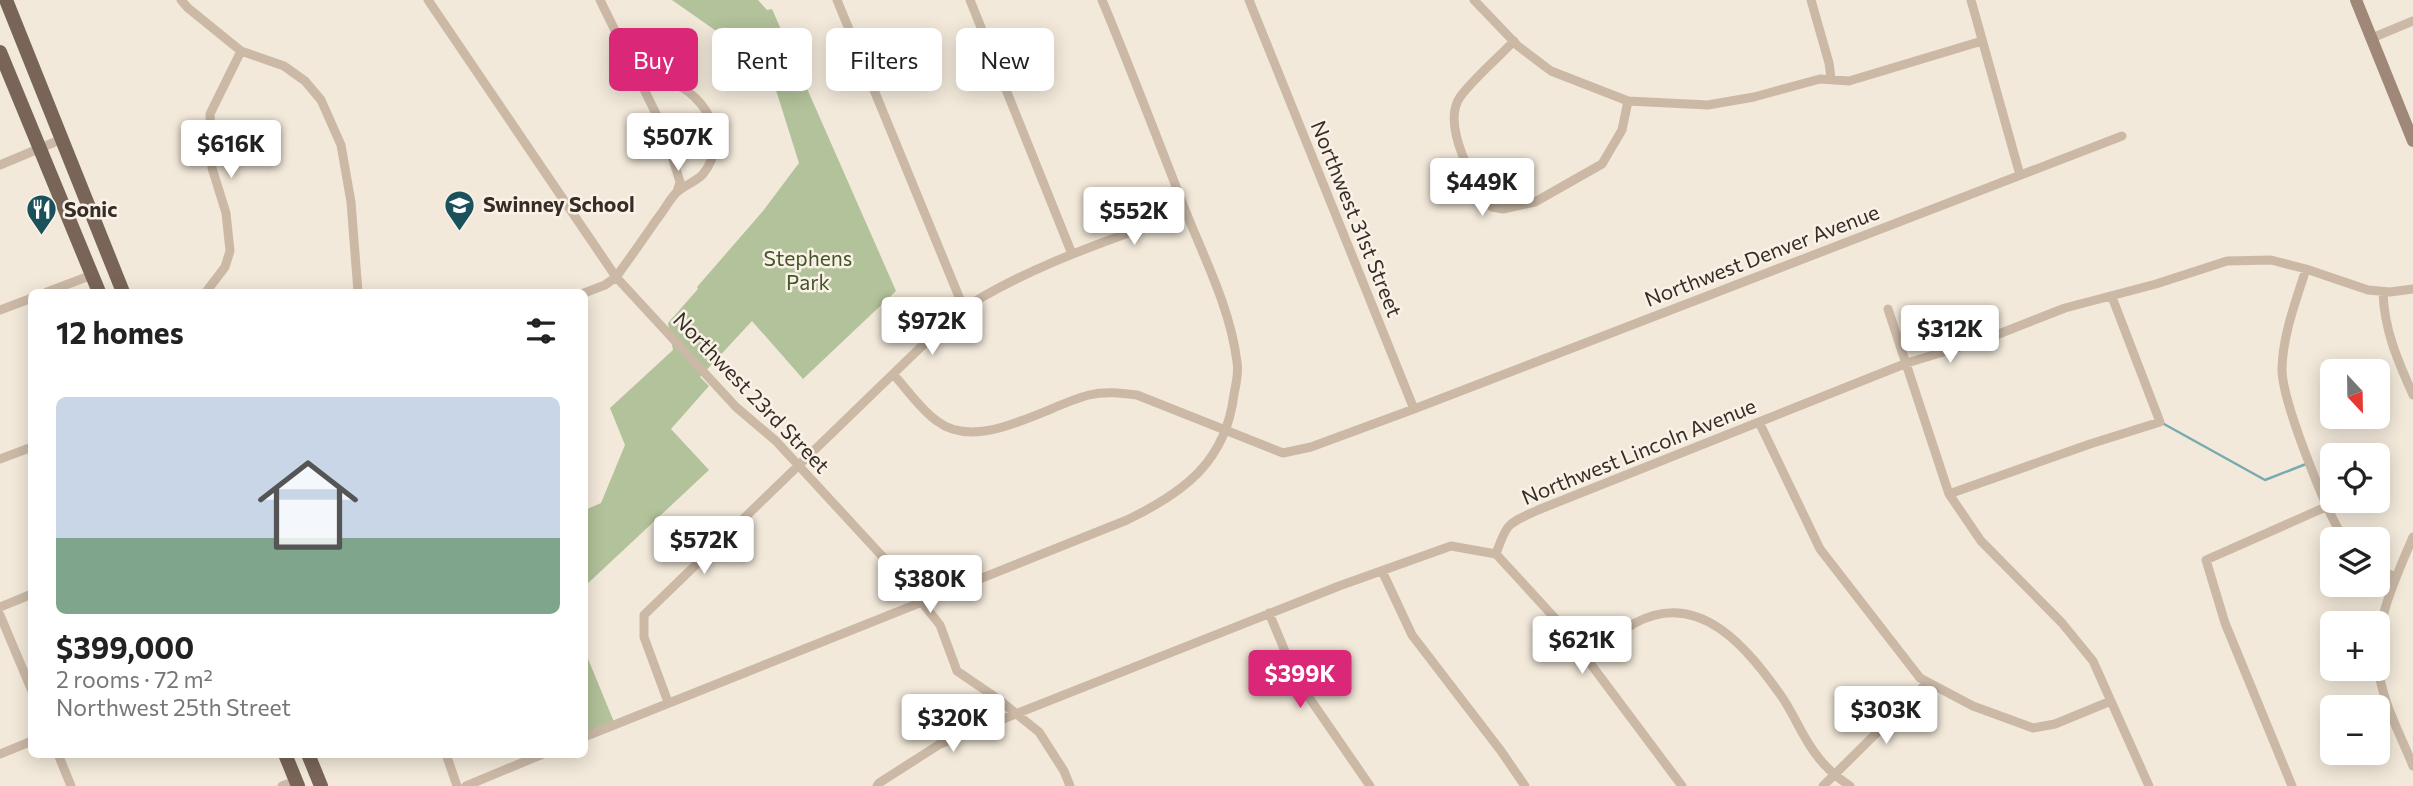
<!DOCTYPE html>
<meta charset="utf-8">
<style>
:root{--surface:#fff;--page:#f6f6f6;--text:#222;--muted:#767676;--accent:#db2777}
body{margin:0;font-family:Commissioner,sans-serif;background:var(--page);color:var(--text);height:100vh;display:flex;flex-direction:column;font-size:26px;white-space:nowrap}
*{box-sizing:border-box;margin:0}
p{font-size:23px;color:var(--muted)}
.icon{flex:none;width:38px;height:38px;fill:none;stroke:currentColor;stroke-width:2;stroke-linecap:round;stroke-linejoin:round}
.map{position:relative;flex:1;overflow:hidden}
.panel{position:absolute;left:28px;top:289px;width:560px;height:469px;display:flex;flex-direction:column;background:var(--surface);border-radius:10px;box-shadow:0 4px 18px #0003}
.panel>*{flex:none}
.top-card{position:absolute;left:609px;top:28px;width:665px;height:63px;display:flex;gap:14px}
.needle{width:46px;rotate:158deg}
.tools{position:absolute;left:2320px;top:359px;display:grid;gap:14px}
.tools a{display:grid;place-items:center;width:70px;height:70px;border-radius:10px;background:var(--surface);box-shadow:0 4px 18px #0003;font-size:35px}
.price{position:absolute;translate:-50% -60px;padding:0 16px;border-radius:7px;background:#fff;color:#222;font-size:23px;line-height:46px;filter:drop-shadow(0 2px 4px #0008)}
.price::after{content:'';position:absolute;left:50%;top:42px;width:21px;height:16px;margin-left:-10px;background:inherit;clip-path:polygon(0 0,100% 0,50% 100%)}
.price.current{background:var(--accent);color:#fff}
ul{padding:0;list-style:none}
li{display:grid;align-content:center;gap:14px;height:371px;padding:0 28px}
li span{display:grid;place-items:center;height:217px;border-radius:10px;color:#555}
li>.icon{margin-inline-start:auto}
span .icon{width:126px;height:126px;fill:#fffc;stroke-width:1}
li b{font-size:30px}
h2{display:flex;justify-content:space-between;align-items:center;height:84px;padding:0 28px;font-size:30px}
.tag{padding:0 24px;border-radius:10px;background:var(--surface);box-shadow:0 4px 18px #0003;font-size:24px;line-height:63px}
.tag.current{background:var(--accent);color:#fff}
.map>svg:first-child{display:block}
.park{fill:#b2c29a}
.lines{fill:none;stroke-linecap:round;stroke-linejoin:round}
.stream{stroke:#78aab0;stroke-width:2.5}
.minor{stroke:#cbb9a6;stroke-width:9}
.secondary{stroke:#9f8877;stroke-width:12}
.primary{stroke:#796558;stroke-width:14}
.labels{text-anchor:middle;stroke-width:5;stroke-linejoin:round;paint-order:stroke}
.poi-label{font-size:21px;font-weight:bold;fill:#372d27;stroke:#faf2e7;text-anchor:start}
.street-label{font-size:21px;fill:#372d27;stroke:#faf2e7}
.park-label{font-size:21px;fill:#43562a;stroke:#faf2e7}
</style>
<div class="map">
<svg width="2413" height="786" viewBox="0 0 2413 786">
<rect width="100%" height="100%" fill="#f2e9da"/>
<path class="park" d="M 672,0 L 758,0 L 767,10 L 772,9 L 896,291 L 803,379 L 752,321 L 700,377 L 709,386 L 671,429 L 709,470 L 585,586 L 585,510 L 601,503 L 625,445 L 610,408 L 673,350 L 668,323 L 698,289 L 697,287 L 763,211 L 799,163 L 769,68 Z
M 584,649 L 614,722 L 584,734 Z"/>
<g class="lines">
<path class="stream" d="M 2164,424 L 2265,480 L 2306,464"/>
<path class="minor" d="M 181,0 L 188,8 L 241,51 L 284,66 L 305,81 L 321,100 L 341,145 L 351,202 L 358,292
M 428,0 L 616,277 L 736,407 L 776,441 L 905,581 L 940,625 L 957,671 L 998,699 L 1039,732 L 1064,771 L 1070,786
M 600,0 L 664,130 L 680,182 L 677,192
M 837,0 L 964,309
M 970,0 L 1072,254
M 1249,0 L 1414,409
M 1474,0 L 1518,46 L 1551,71 L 1628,101 L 1708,105 L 1754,97 L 1820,79 L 1849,81 L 1982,41
M 1811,0 L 1829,63 L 1831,78
M 1971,0 L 2020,175
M 2372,38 L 2413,21
M 1514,41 C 1497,59 1475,77 1460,97 C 1441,125 1474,185 1492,207 L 1503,209 L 1535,202 L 1602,164 L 1622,130 L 1628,101
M 0,165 L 62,139
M 2306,269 C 2296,301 2283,334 2282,368 C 2281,399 2326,511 2344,539
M 47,292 L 92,275
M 206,292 L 225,267 L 230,251 L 226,213 L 212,168 L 210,114 L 241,51
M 2383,292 C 2384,330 2398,361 2413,395
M 584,293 L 605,285 L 616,277 C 630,258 644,238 657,219 C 664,211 669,200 676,193 C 684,185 696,182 703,174 C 720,154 717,123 701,104 C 682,82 672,82 644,86
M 1888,309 L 1949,494 L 1981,541 L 2062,623 L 2093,661 L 2149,786
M 0,310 L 32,298
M 893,374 C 907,389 920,409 937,421 C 978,453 1046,406 1089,395 C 1105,391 1121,393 1137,395 L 1283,453 L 1311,447 L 1414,409 L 2122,136
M 1759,422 L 1820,549 L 1920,678 L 1973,706 L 2033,728 L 2055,724 L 2111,701
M 0,459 L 32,447
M 1949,494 L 2090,444 L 2160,422 L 2112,297
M 2413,537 C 2395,579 2372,627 2379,673 C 2384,705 2401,736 2413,766
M 1496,554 C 1507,522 1508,524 1538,510 L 1907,363 L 1986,339 L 2065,308 L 2156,284 L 2227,261 L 2271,260 L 2306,269 L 2368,290 L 2390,292 L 2413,289
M 1496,554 L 1563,627 L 1682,786
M 2378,568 L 2396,578
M 1382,571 L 1412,635 L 1501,751 L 1525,786
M 0,607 L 32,594
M 1269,613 L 1297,680 L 1370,786
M 0,615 L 32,691
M 1589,661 C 1603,649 1618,632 1635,623 C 1700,588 1748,649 1782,697 C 1795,716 1803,739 1818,757 C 1827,769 1838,778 1850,786
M 668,702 L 644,637 L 644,615 L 955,314 C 1025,267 1107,241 1186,212
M 584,737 L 1127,520 C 1185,492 1226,461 1234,394 C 1236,384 1239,372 1237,362 C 1230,306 1202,254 1182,202 C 1156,135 1130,67 1102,0
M 0,754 L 32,741
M 58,754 L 71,786
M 446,754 L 457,786
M 282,786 L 296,781
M 466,786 L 543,754
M 877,786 L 879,783 L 940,744 L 1339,586 L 1451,546 L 1496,554
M 1823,786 L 1927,683
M 2292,786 L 2225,623 L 2206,560 L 2328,506"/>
<path class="secondary" d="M 2356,0 L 2413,141"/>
<path class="primary" d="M 6,0 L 123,292
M 0,52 L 99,292
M 285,754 L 298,786
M 308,754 L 321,786"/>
</g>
<defs>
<symbol id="school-pin" viewBox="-11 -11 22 30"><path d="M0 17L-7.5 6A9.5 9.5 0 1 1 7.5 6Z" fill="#1b515a" stroke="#faf2e7"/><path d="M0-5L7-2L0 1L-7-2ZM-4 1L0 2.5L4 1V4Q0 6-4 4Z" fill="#fff"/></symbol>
<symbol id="restaurant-pin" viewBox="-11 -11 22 30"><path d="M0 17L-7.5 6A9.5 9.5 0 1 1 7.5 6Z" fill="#1b515a" stroke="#faf2e7"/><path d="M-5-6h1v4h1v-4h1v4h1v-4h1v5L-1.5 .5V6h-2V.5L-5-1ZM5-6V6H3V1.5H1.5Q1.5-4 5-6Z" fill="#fff"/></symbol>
</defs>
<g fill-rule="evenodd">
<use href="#school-pin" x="442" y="188" width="35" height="47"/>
<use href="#restaurant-pin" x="24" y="192" width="35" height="47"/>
</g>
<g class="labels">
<g class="poi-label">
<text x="483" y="212">Swinney School</text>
<text x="64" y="217">Sonic</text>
</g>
<g class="street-label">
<text transform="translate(1356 219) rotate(68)" y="7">Northwest 31st Street</text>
<text transform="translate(1762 256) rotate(-21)" y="7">Northwest Denver Avenue</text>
<text transform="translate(751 393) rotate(46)" y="7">Northwest 23rd Street</text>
<text transform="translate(1639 452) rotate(-22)" y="7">Northwest Lincoln Avenue</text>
</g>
<g class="park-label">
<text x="808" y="266">Stephens<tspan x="808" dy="24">Park</tspan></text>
</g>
</g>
</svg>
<div class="tools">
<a><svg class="needle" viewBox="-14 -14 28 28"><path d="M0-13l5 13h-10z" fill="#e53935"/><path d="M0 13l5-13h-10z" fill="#767676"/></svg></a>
<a><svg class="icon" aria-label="locate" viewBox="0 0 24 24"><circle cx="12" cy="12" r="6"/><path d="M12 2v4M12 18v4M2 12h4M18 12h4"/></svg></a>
<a><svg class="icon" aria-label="layers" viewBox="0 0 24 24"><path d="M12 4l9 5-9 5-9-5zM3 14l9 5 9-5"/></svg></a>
<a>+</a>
<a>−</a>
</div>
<b class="price" style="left:678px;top:173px">$507K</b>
<b class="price" style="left:231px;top:180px">$616K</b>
<b class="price" style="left:1482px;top:218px">$449K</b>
<b class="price" style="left:1134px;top:247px">$552K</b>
<b class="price" style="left:932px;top:357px">$972K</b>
<b class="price" style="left:1950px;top:365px">$312K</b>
<b class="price" style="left:704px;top:576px">$572K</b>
<b class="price" style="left:930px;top:615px">$380K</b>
<b class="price" style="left:1582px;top:676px">$621K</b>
<b class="price current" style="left:1300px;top:710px">$399K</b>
<b class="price" style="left:1886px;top:746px">$303K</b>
<b class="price" style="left:953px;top:754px">$320K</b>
<div class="top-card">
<a class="tag current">Buy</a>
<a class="tag">Rent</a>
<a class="tag">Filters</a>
<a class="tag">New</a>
</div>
<section class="panel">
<h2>12 homes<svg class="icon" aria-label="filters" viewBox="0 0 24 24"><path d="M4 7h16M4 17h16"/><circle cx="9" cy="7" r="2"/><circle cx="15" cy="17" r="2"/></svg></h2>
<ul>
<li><span style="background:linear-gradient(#c9d6e8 65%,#7fa58c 0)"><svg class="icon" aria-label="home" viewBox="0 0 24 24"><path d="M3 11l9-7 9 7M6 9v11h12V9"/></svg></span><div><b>$399,000</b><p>2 rooms · 72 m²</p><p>Northwest 25th Street</p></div></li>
</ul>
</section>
</div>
